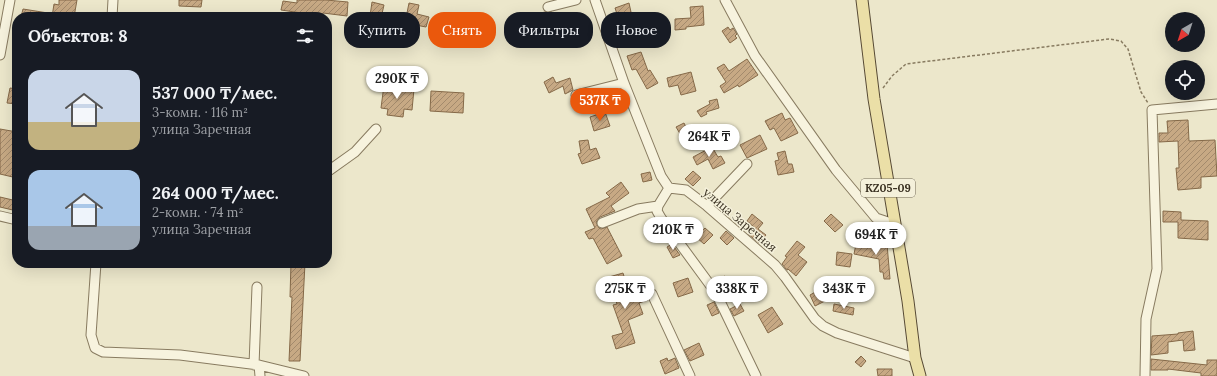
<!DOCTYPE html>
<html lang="ru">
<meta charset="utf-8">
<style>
:root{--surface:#171b24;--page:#20242c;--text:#f1f3f6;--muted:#9ea1a6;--accent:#ea580c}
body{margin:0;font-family:Lora,serif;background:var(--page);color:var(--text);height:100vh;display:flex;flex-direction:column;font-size:15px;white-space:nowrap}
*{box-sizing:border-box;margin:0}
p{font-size:13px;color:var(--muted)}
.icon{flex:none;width:22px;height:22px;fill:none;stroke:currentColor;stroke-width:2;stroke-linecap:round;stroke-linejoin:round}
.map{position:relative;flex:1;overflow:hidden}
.sheet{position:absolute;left:12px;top:12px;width:320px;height:256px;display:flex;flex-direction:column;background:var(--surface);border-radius:16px;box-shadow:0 4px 16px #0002}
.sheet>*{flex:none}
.banner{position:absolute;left:344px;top:12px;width:380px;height:36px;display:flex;gap:8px}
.needle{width:26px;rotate:219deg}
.buttons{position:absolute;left:1165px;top:12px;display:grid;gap:8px}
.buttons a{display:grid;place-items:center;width:40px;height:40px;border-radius:50%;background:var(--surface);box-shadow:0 4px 16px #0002;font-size:20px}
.price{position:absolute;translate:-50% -34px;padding:0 9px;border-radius:14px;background:#fff;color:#222;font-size:13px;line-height:26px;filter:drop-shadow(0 1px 2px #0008)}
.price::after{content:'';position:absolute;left:50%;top:24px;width:12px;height:9px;margin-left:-6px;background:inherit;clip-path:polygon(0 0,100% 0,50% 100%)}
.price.current{background:var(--accent);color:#fff}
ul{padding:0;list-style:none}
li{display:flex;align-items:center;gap:12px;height:100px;padding:0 16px}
li span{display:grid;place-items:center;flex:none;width:112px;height:80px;border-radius:12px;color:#555}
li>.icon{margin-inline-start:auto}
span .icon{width:48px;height:48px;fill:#fffc;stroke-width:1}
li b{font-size:17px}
h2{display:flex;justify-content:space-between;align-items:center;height:48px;padding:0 16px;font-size:17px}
.tag{padding:0 14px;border-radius:16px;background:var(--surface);box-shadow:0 4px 16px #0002;font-size:14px;line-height:36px}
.tag.current{background:var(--accent);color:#fff}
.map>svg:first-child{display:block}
.building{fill:url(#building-hatch);stroke:#856948}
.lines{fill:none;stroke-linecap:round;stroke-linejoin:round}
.minor-casing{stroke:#887b60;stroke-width:11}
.major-casing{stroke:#564934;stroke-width:13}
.path{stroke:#887b60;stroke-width:1.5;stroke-dasharray:3 2;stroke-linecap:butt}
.minor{stroke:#f7f3de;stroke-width:9}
.major{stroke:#ebdfa7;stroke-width:11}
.labels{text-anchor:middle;stroke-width:3;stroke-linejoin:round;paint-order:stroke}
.shield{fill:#f4f0da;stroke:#726a59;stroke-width:1}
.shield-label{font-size:11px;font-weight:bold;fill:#3a3122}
.street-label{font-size:12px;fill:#3a3122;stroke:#f4f0da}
</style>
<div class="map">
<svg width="1217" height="376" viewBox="0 0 1217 376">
<defs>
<pattern id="building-hatch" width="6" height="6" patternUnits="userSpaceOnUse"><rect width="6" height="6" fill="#c7a984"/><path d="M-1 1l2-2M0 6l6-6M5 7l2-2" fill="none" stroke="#a38a6c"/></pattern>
</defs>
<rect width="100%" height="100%" fill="#ece7cb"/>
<path class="building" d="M 59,0 L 77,0 L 74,17 L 52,17 L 54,4 L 59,5 Z
M 179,0 L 202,0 L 201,7 L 179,6 Z
M 297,0 L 326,0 L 348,2 L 347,16 L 323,13 L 322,16 L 281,10 L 283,1 L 297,3 Z
M 372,2 L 384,5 L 381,18 L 370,16 Z
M 409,3 L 419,5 L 417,14 L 429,17 L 426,27 L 405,23 Z
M 629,3 L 631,12 L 618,17 L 615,8 Z
M 703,6 L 704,25 L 686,27 L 686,29 L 675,30 L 675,19 L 691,18 L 690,7 Z
M 23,9 L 48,13 L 47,17 L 21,17 Z
M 545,12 L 552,12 L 557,26 L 547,30 L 541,13 Z
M 728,27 L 730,30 L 733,28 L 737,34 L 735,36 L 737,38 L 730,43 L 722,31 Z
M 641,52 L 648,71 L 650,70 L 658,83 L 647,89 L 636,69 L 632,70 L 627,56 Z
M 747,59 L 758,75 L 739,87 L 738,85 L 724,93 L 720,86 L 726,82 L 717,68 L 724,64 L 729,71 Z
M 691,72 L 696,91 L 681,95 L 678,85 L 669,87 L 667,78 Z
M 553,77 L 556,83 L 570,78 L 573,90 L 565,94 L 563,86 L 549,93 L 544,82 Z
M 384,85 L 414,89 L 412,110 L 404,109 L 403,117 L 387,115 L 388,109 L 381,108 Z
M 10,88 L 17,89 L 17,104 L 7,103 Z
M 431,91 L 464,93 L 463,113 L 430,111 Z
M 717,99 L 719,108 L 706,112 L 707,114 L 701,117 L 697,111 L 710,104 L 709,101 Z
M 605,112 L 610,126 L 594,131 L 590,117 Z
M 782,113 L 785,120 L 790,118 L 798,133 L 781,141 L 774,128 L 770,130 L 765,121 Z
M 1188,120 L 1189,141 L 1215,140 L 1217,176 L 1201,177 L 1201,188 L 1178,190 L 1176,168 L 1179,168 L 1178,141 L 1159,142 L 1159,133 L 1168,133 L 1167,121 Z
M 684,123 L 689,133 L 682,137 L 676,127 Z
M 0,129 L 17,132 L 17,157 L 14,169 L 17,170 L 17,178 L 0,174 Z
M 760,135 L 767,149 L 747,158 L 740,145 Z
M 588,140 L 590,150 L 596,148 L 600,158 L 582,164 L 578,154 L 581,153 L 579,141 Z
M 712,147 L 718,157 L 721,156 L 725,163 L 713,169 L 708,159 L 697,165 L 693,157 Z
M 785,151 L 788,164 L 792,164 L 794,172 L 778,175 L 775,161 L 779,160 L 777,153 Z
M 693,171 L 701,178 L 693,186 L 685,179 Z
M 650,172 L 652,180 L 643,182 L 641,174 Z
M 621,182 L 629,193 L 611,206 L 615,211 L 600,217 L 596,222 L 599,228 L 601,229 L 607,227 L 622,256 L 607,264 L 593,238 L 589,239 L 585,232 L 595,228 L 586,209 L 610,197 L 606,193 Z
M 0,197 L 17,201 L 17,211 L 0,207 Z
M 722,205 L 729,211 L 726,215 L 719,209 Z
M 1163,211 L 1181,212 L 1181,220 L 1208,221 L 1208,240 L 1178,238 L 1178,222 L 1163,222 Z
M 752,214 L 763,223 L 758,229 L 766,235 L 759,243 L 748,234 L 754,227 L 747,221 Z
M 831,214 L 843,225 L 835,232 L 824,221 Z
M 705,228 L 713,235 L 704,244 L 696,237 Z
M 726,231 L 734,238 L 727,245 L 720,238 Z
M 797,241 L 805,247 L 798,255 L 807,262 L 796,276 L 788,269 L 788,270 L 786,269 L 782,264 L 787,257 L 785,256 Z
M 672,244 L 680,255 L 673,258 L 667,247 Z
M 856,244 L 878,248 L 877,245 L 887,244 L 890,279 L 884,279 L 883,272 L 880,272 L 879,259 L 854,254 Z
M 837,252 L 852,254 L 850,267 L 836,265 Z
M 291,263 L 305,263 L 300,361 L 289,361 L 292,297 L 290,297 Z
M 623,273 L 631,299 L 646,293 L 648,300 L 639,303 L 643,314 L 628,320 L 635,343 L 616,349 L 612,336 L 623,333 L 613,305 L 617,304 L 609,277 Z
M 725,276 L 729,283 L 720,288 L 715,281 Z
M 688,278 L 693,292 L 678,297 L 673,283 Z
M 759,281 L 767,288 L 760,296 L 752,290 Z
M 845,285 L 856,287 L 854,296 L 844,294 Z
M 819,290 L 825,301 L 815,306 L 810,295 Z
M 714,302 L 719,313 L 712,316 L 707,305 Z
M 740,304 L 744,311 L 734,316 L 730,309 Z
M 834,304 L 854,308 L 853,315 L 833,311 Z
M 772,307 L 783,324 L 768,333 L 758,315 Z
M 1193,331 L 1195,350 L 1184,351 L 1183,340 L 1168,342 L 1168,353 L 1151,355 L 1152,336 L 1178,334 L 1178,333 Z
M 699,343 L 704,355 L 690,361 L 684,350 Z
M 861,356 L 866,361 L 861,367 L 855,362 Z
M 667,358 L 668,361 L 675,358 L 679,368 L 665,374 L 660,361 Z
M 1151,359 L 1207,365 L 1207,360 L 1217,360 L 1217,376 L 1201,376 L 1201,373 L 1168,369 L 1168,370 L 1151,370 Z
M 877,369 L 892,369 L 892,376 L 878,376 Z"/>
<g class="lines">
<defs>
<path id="minor" d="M 595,0 L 624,83 L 661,176 L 669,188 L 686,190 L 707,206 L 775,265 L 785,277 L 815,319 L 823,326 L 837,333 L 915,358
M 725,0 L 755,56 L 836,170 L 876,218 L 894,224
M 548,7 L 576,0
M 112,17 L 113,0
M 0,55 L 10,0
M 576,95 L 624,83
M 327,172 L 355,152 L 376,129
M 669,188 L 658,206 L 657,211 L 661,218 L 716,293 L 756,376
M 707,206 L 747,164
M 0,216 L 17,220
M 602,223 L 638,209 L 658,206
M 96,263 L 91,335 L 95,348 L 103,352 L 180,355 L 259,365 L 304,376
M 652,294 L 690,376
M 254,365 L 257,287
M 259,365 L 260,376
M 1145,376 L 1146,319 L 1157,269 L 1152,110 L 1217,104"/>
<path id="major" d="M 862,0 L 874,99 L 908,301 L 915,358 L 920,376"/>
</defs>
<use href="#minor" class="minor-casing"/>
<use href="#major" class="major-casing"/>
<path class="path" d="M 883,88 L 892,76 L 906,64 L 1109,39 L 1121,41 L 1128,49 L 1141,92 L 1148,103"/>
<use href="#minor" class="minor"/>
<use href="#major" class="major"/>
</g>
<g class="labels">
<rect class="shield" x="861" y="179" width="54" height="18" rx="3"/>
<g class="shield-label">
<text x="888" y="192">KZ05-09</text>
</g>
<g class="street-label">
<text transform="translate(740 220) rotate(40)" y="4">улица Заречная</text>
</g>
</g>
</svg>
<div class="buttons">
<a><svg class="needle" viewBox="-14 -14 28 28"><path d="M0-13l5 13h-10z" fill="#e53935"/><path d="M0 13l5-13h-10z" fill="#9ea1a6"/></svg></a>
<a><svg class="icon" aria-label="locate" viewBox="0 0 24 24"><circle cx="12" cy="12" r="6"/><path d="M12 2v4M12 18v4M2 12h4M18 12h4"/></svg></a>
</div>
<b class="price" style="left:397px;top:100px">290K ₸</b>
<b class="price current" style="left:600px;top:122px">537K ₸</b>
<b class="price" style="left:709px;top:158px">264K ₸</b>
<b class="price" style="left:673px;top:251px">210K ₸</b>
<b class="price" style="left:876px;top:256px">694K ₸</b>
<b class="price" style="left:625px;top:310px">275K ₸</b>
<b class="price" style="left:737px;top:310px">338K ₸</b>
<b class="price" style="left:844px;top:310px">343K ₸</b>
<div class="banner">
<a class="tag">Купить</a>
<a class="tag current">Снять</a>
<a class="tag">Фильтры</a>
<a class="tag">Новое</a>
</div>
<section class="sheet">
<h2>Объектов: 8<svg class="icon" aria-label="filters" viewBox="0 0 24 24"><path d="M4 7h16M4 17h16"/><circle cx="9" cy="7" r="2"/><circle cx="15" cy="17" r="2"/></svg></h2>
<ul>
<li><span style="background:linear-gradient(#c9d6e8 65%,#c2b280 0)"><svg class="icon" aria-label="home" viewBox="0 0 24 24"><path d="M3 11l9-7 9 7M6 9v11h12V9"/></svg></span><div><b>537 000 ₸/мес.</b><p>3-комн. · 116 m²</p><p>улица Заречная</p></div></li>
<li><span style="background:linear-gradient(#a9c7e8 70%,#9aa5b1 0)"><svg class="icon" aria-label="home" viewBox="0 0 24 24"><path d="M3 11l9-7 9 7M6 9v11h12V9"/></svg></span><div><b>264 000 ₸/мес.</b><p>2-комн. · 74 m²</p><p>улица Заречная</p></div></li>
</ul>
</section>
</div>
